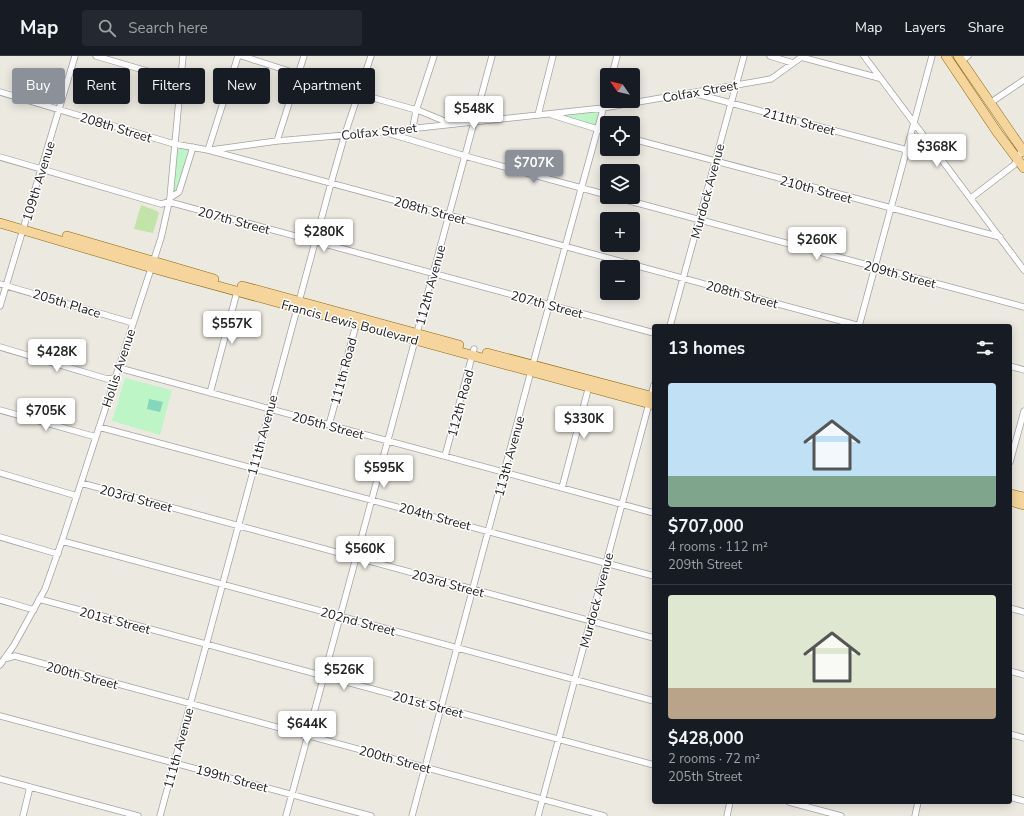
<!DOCTYPE html>
<meta charset="utf-8">
<style>
:root{--surface:#171b24;--page:#242831;--text:#f1f3f6;--muted:#9ea1a6;--line:#363941;--accent:#8c9099}
body{margin:0;font-family:"Nunito Sans",sans-serif;background:var(--page);color:var(--text);height:100vh;display:flex;flex-direction:column;font-size:15px;white-space:nowrap}
*{box-sizing:border-box;margin:0}
p{font-size:13px;color:var(--muted)}
.icon{flex:none;width:22px;height:22px;fill:none;stroke:currentColor;stroke-width:2;stroke-linecap:round;stroke-linejoin:round}
.map{position:relative;flex:1;overflow:hidden}
.side{position:absolute;left:652px;top:268px;width:360px;height:480px;display:flex;flex-direction:column;background:var(--surface);border-radius:4px;box-shadow:0 2px 10px #0003}
.side>*{flex:none}
.guide{position:absolute;left:12px;top:12px;width:380px;height:36px;display:flex;gap:8px}
.needle{width:26px;rotate:304deg}
.controls{position:absolute;left:600px;top:12px;display:grid;gap:8px}
.controls a{display:grid;place-items:center;width:40px;height:40px;border-radius:4px;background:var(--surface);box-shadow:0 2px 10px #0003;font-size:20px}
.price{position:absolute;translate:-50% -34px;padding:0 9px;border-radius:4px;background:#fff;color:#222;font-size:13px;line-height:26px;filter:drop-shadow(0 1px 2px #0008)}
.price::after{content:'';position:absolute;left:50%;top:24px;width:12px;height:9px;margin-left:-6px;background:inherit;clip-path:polygon(0 0,100% 0,50% 100%)}
.price.selected{background:var(--accent);color:#fff}
ul{padding:0;list-style:none}
li{display:grid;align-content:center;gap:8px;height:212px;padding:0 16px}
li+li{border-top:1px solid var(--line)}
li span{display:grid;place-items:center;height:124px;border-radius:4px;color:#555}
li>.icon{margin-inline-start:auto}
span .icon{width:72px;height:72px;fill:#fffc;stroke-width:1}
li b{font-size:17px}
h2{display:flex;justify-content:space-between;align-items:center;height:48px;padding:0 16px;font-size:17px}
.tag{padding:0 14px;border-radius:4px;background:var(--surface);box-shadow:0 2px 10px #0003;font-size:14px;line-height:36px}
.tag.selected{background:var(--accent);color:#fff}
header{display:flex;align-items:center;gap:24px;box-sizing:border-box;height:56px;padding:0 20px;background:var(--surface);border-bottom:1px solid var(--line)}
header strong{font-size:19px}
nav{display:flex;gap:22px;margin-inline-start:auto;font-size:14px}
.search{width:280px;height:36px;background:var(--page);display:flex;align-items:center;gap:10px;box-sizing:border-box;padding:0 14px;border-radius:4px;color:var(--muted);font-size:15px}
.map>svg:first-child{display:block}
.grass{fill:#c2e4a8}
.park{fill:#bef5c6}
.pitch{fill:#82d7bc}
.lines{fill:none;stroke-linecap:round;stroke-linejoin:round}
.minor-casing{stroke:#a2a2a2;stroke-width:7}
.primary-casing{stroke:#896708;stroke-width:10}
.minor{stroke:#fff;stroke-width:5.5}
.primary{stroke:#f6d59c;stroke-width:9}
.labels{text-anchor:middle;stroke-width:3;stroke-linejoin:round;paint-order:stroke}
.street-label{font-size:13px;fill:#1b1b1b;stroke:#fff}
</style>
<header>
<strong>Map</strong>
<div class="search"><svg class="icon" aria-label="search" viewBox="0 0 24 24"><circle cx="10" cy="10" r="6"/><path d="M15 15l6 6"/></svg>Search here</div>
<nav><a>Map</a><a>Layers</a><a>Share</a></nav>
</header>
<div class="map">
<svg width="1024" height="760" viewBox="0 0 1024 760">
<rect width="100%" height="100%" fill="#ece9e1"/>
<path class="grass" d="M 141,149 L 157,155 L 159,157 L 153,177 L 134,173 Z"/>
<path class="park" d="M 602,54 L 597,72 L 559,59 Z
M 176,92 L 190,94 L 177,134 L 173,138 Z
M 125,322 L 172,334 L 160,379 L 112,365 Z"/>
<path class="pitch" d="M 149,343 L 163,346 L 160,356 L 147,353 Z"/>
<g class="lines">
<defs>
<path id="minor" d="M 96,0 L 181,25
M 242,0 L 363,39 L 420,55 L 449,67
M 770,0 L 793,7
M 864,0 L 1024,214
M 801,1 L 879,22
M 961,5 L 968,0
M 612,19 L 617,0
M 0,36 L 174,88 L 208,94 L 860,270
M 693,37 L 907,94
M 990,47 L 1024,24
M 538,59 L 553,0
M 552,59 L 607,76
M 413,71 L 416,55 L 434,0
M 384,76 L 465,100 L 607,139
M 633,83 L 1000,181
M 277,85 L 304,0
M 208,94 L 238,0
M 211,94 L 277,85 L 381,76 L 603,52 L 771,23 L 803,0
M 0,101 L 161,148 L 169,146 L 654,277
M 615,141 L 1024,251
M 170,142 L 179,136 L 193,91
M 971,142 L 1014,109 L 1023,92
M 0,228 L 133,267
M 0,250 L 75,0
M 670,270 L 744,0
M 859,270 L 932,0
M 0,291 L 107,323 L 115,322
M 1010,310 L 1024,314
M 119,312 L 654,457
M 210,337 L 237,236
M 0,354 L 96,381
M 329,369 L 357,265
M 99,371 L 654,520
M 445,400 L 474,293
M 1010,406 L 1024,355
M 0,417 L 77,440
M 81,427 L 654,582
M 562,432 L 589,330
M 0,481 L 58,498
M 62,485 L 654,645
M 39,543 L 654,709
M 0,544 L 34,554
M 1010,552 L 1024,556
M 4,603 L 15,600 L 604,760
M 0,609 L 14,589 L 45,533 L 62,485 L 161,182 L 170,142 L 183,0
M 1010,615 L 1024,619
M 0,660 L 371,760
M 1010,678 L 1024,682
M 0,723 L 138,760
M 1010,741 L 1024,745
M 789,746 L 841,760
M 23,760 L 30,731
M 160,760 L 331,127 L 345,78 L 371,0
M 286,760 L 492,0
M 412,760 L 531,315 L 607,39
M 538,760 L 654,329
M 727,760 L 730,746
M 915,760 L 918,746"/>
<path id="primary" d="M 946,0 L 997,76 L 1024,112
M 958,0 L 1024,96
M 0,167 L 159,214 L 654,349
M 67,180 L 214,223
M 242,230 L 459,289
M 487,297 L 654,341
M 1010,438 L 1024,441
M 1010,445 L 1024,449"/>
</defs>
<use href="#minor" class="minor-casing"/>
<use href="#primary" class="primary-casing"/>
<use href="#minor" class="minor"/>
<use href="#primary" class="primary"/>
</g>
<g class="labels">
<g class="street-label">
<text transform="translate(700 35) rotate(-10)" y="5">Colfax Street</text>
<text transform="translate(799 65) rotate(15)" y="5">211th Street</text>
<text transform="translate(116 71) rotate(17)" y="5">208th Street</text>
<text transform="translate(379 75) rotate(-6)" y="5">Colfax Street</text>
<text transform="translate(38 125) rotate(-73)" y="5">109th Avenue</text>
<text transform="translate(816 133) rotate(15)" y="5">210th Street</text>
<text transform="translate(707 135) rotate(-75)" y="5">Murdock Avenue</text>
<text transform="translate(430 154) rotate(15)" y="5">208th Street</text>
<text transform="translate(234 164) rotate(15)" y="5">207th Street</text>
<text transform="translate(900 218) rotate(15)" y="5">209th Street</text>
<text transform="translate(430 229) rotate(-75)" y="5">112th Avenue</text>
<text transform="translate(742 238) rotate(15)" y="5">208th Street</text>
<text transform="translate(67 247) rotate(17)" y="5">205th Place</text>
<text transform="translate(547 248) rotate(15)" y="5">207th Street</text>
<text transform="translate(350 266) rotate(15)" y="5">Francis Lewis Boulevard</text>
<text transform="translate(118 312) rotate(-72)" y="5">Hollis Avenue</text>
<text transform="translate(343 315) rotate(-75)" y="5">111th Road</text>
<text transform="translate(460 347) rotate(-75)" y="5">112th Road</text>
<text transform="translate(328 369) rotate(15)" y="5">205th Street</text>
<text transform="translate(262 379) rotate(-75)" y="5">111th Avenue</text>
<text transform="translate(509 400) rotate(-75)" y="5">113th Avenue</text>
<text transform="translate(136 442) rotate(15)" y="5">203rd Street</text>
<text transform="translate(435 460) rotate(15)" y="5">204th Street</text>
<text transform="translate(448 527) rotate(15)" y="5">203rd Street</text>
<text transform="translate(596 544) rotate(-75)" y="5">Murdock Avenue</text>
<text transform="translate(115 564) rotate(15)" y="5">201st Street</text>
<text transform="translate(358 565) rotate(15)" y="5">202nd Street</text>
<text transform="translate(82 619) rotate(15)" y="5">200th Street</text>
<text transform="translate(428 648) rotate(15)" y="5">201st Street</text>
<text transform="translate(178 692) rotate(-75)" y="5">111th Avenue</text>
<text transform="translate(395 703) rotate(15)" y="5">200th Street</text>
<text transform="translate(232 722) rotate(15)" y="5">199th Street</text>
</g>
</g>
</svg>
<div class="controls">
<a><svg class="needle" viewBox="-14 -14 28 28"><path d="M0-13l5 13h-10z" fill="#e53935"/><path d="M0 13l5-13h-10z" fill="#9ea1a6"/></svg></a>
<a><svg class="icon" aria-label="locate" viewBox="0 0 24 24"><circle cx="12" cy="12" r="6"/><path d="M12 2v4M12 18v4M2 12h4M18 12h4"/></svg></a>
<a><svg class="icon" aria-label="layers" viewBox="0 0 24 24"><path d="M12 4l9 5-9 5-9-5zM3 14l9 5 9-5"/></svg></a>
<a>+</a>
<a>−</a>
</div>
<b class="price" style="left:474px;top:74px">$548K</b>
<b class="price" style="left:937px;top:112px">$368K</b>
<b class="price selected" style="left:534px;top:128px">$707K</b>
<b class="price" style="left:324px;top:197px">$280K</b>
<b class="price" style="left:817px;top:205px">$260K</b>
<b class="price" style="left:232px;top:289px">$557K</b>
<b class="price" style="left:57px;top:317px">$428K</b>
<b class="price" style="left:46px;top:376px">$705K</b>
<b class="price" style="left:584px;top:384px">$330K</b>
<b class="price" style="left:384px;top:433px">$595K</b>
<b class="price" style="left:365px;top:514px">$560K</b>
<b class="price" style="left:344px;top:635px">$526K</b>
<b class="price" style="left:307px;top:689px">$644K</b>
<div class="guide">
<a class="tag selected">Buy</a>
<a class="tag">Rent</a>
<a class="tag">Filters</a>
<a class="tag">New</a>
<a class="tag">Apartment</a>
</div>
<section class="side">
<h2>13 homes<svg class="icon" aria-label="filters" viewBox="0 0 24 24"><path d="M4 7h16M4 17h16"/><circle cx="9" cy="7" r="2"/><circle cx="15" cy="17" r="2"/></svg></h2>
<ul>
<li><span style="background:linear-gradient(#bfe0f5 75%,#7fa58c 0)"><svg class="icon" aria-label="home" viewBox="0 0 24 24"><path d="M3 11l9-7 9 7M6 9v11h12V9"/></svg></span><div><b>$707,000</b><p>4 rooms · 112 m²</p><p>209th Street</p></div></li>
<li><span style="background:linear-gradient(#dfe7d0 75%,#b9a48a 0)"><svg class="icon" aria-label="home" viewBox="0 0 24 24"><path d="M3 11l9-7 9 7M6 9v11h12V9"/></svg></span><div><b>$428,000</b><p>2 rooms · 72 m²</p><p>205th Street</p></div></li>
</ul>
</section>
</div>
